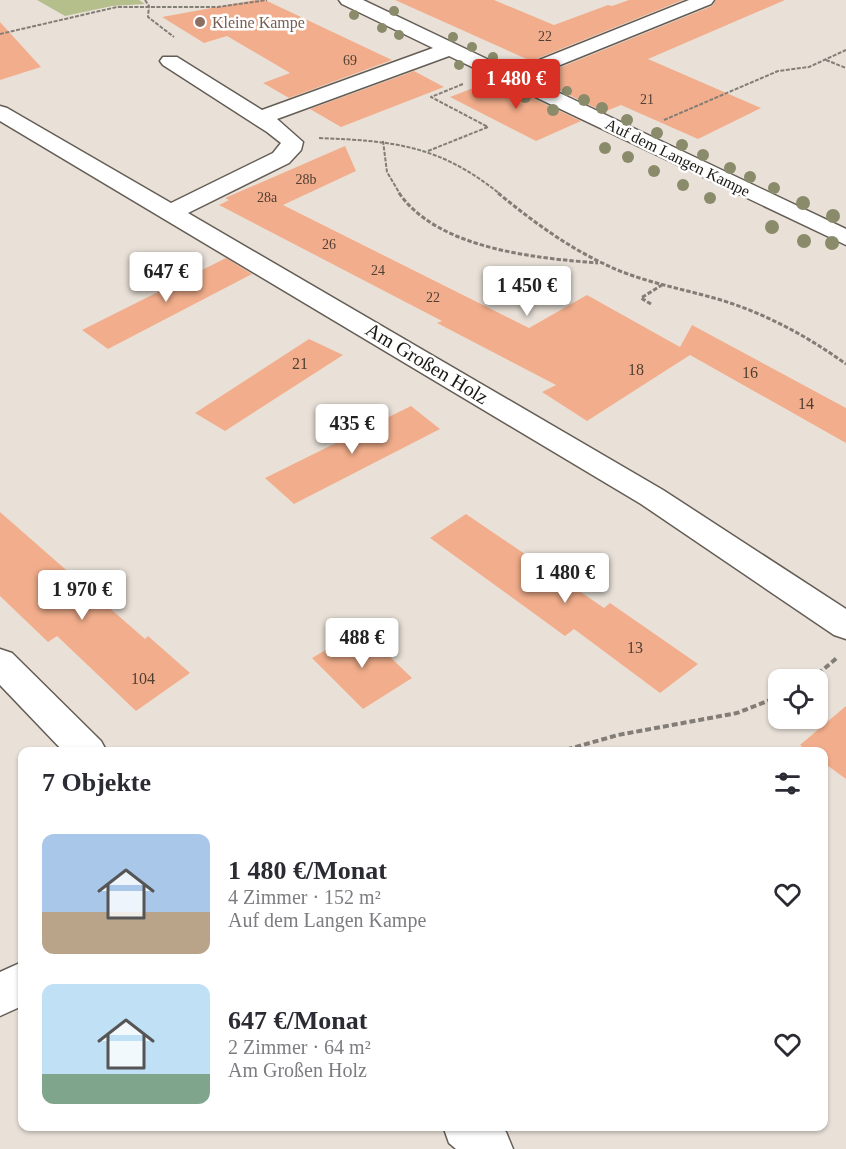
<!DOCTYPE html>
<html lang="de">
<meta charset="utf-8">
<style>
:root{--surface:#fff;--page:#f2f2f3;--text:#2b2b33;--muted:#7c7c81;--accent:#d93025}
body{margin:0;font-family:Georgia,serif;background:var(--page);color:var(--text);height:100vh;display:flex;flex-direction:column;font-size:22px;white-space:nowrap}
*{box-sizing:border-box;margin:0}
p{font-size:20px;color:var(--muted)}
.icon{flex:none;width:33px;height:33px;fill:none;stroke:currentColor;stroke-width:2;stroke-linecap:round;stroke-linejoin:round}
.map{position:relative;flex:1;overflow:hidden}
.sheet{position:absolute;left:18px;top:747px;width:810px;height:384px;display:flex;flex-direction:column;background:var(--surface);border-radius:12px;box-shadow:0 2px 4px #0004}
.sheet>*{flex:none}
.fabs{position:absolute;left:768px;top:669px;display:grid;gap:12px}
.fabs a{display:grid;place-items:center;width:60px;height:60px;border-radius:12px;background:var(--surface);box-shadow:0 2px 4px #0004;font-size:30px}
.price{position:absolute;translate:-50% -51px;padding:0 14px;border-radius:6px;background:#fff;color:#222;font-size:20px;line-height:39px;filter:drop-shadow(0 2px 3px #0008)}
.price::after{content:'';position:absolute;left:50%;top:36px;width:18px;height:14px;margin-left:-9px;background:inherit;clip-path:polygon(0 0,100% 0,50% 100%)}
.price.on{background:var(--accent);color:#fff}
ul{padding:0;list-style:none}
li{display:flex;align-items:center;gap:18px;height:150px;padding:0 24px}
li span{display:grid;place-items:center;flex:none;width:168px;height:120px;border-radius:12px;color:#555}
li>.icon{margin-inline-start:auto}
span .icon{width:72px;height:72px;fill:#fffc;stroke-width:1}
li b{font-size:26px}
h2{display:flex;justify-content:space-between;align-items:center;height:72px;padding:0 24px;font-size:26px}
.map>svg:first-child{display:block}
.green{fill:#b4bf8c}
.building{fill:#f2ae8c}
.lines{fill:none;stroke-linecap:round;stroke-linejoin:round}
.minor-casing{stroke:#645d55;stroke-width:3}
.path-far3{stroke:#827d76;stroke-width:2;stroke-dasharray:4 1.5;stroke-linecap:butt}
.path-far2{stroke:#827d76;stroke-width:3;stroke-dasharray:4.5 2;stroke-linecap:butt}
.path-far1{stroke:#827d76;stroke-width:4;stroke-dasharray:6 3;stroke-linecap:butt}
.path{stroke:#827d76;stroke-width:4.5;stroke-dasharray:8 4;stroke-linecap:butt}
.minor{fill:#fff;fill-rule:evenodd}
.tree{fill:#898b6a}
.education-dot{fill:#8d6e63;stroke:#fff;stroke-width:2}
.labels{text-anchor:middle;stroke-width:5;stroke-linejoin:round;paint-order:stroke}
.far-number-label{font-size:14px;fill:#503e32}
.far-education-label{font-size:16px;fill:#785e54;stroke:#fff;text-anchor:start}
.far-street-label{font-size:16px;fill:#1a1814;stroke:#fff}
.number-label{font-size:16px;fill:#503e32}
.street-label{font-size:20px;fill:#1a1814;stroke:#fff}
</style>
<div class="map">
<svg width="846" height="1149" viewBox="0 0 846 1149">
<rect width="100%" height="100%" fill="#e9e1d8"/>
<path class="green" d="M 37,0 L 139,0 L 145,4 L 112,6 L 65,16 Z"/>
<path class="building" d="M 255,0 L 265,0 L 392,60 L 289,98 L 263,83 L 290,73 L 227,36 L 204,43 L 162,17 Z
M 395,0 L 494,0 L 554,25 L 608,5 L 612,6 L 629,0 L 683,0 L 531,61 Z
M 716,0 L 785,0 L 648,59 L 761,108 L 698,139 L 621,105 L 604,112 L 534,78 L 712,6 Z
M 0,22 L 41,67 L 0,80 Z
M 414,71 L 444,87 L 341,127 L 310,109 Z
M 494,80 L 581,121 L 536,141 L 450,97 Z
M 345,146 L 356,171 L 283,205 L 529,328 L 587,295 L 680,347 L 692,325 L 846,408 L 846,443 L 690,355 L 587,421 L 542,392 L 556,385 L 437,323 L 442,321 L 219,205 L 229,200 L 225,198 Z
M 226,258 L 252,274 L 108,349 L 82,330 Z
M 309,339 L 343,355 L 225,431 L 195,413 Z
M 411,406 L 440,429 L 294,504 L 265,478 Z
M 0,512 L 145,639 L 148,636 L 190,673 L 136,711 L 57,636 L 48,642 L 0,596 Z
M 466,514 L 604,608 L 610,603 L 698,664 L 660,693 L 574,629 L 565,636 L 430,538 Z
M 361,629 L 412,678 L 363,709 L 312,658 Z
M 846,706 L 846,779 L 824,763 L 824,752 L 809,752 L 800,745 Z"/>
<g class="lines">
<defs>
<path id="minor" d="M 339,0 L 363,0 L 512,71 L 689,0 L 714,0 L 711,4 L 528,78 L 846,229 L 846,245 L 449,56 L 277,119 L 303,142 L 301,150 L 289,163 L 188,213 L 663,490 L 846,609 L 846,639 L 834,635 L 641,504 L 0,121 L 0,106 L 7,108 L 171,203 L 273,153 L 281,143 L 267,132 L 163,65 L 160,61 L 163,57 L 177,57 L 262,110 L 433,48 L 342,4 Z
M 0,649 L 12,653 L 101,741 L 107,752 L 64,752 L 0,685 Z
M 22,962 L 22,1006 L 0,1016 L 0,972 Z
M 443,1126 L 500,1126 L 506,1132 L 513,1149 L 456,1149 L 449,1143 Z"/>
</defs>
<use href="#minor" class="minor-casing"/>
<path class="path-far3" d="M 145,0 L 149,6 L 148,17 L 174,37
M 0,34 L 117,7 L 218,7 L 267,0
M 826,60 L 846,68
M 664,120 L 778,71 L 809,67 L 846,50
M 319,138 C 394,141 439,145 500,194
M 383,141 L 387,172 L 400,194
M 428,151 L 488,127 L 431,97 L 463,84"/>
<path class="path-far2" d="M 399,193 C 438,249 535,258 598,263
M 498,193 C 536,224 574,252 620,271 C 653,284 687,290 721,300 C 766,314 807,336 846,364
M 651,304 L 641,298 L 662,285"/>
<path class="path-far1" d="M 811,680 L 838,657
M 558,752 L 618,735 L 737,713 L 778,697"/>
<path class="path" d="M 558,752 L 561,751"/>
<use href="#minor" class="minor"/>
</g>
<g class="tree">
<circle cx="394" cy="11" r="5"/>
<circle cx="354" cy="15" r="5"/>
<circle cx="382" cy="28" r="5"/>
<circle cx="399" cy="35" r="5"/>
<circle cx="453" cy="37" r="5"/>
<circle cx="472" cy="47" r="5"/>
<circle cx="493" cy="57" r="5"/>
<circle cx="459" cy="65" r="5"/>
<circle cx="547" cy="81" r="5"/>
<circle cx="502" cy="85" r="5"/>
<circle cx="567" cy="91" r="5"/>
<circle cx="525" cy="97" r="6"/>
<circle cx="584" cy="100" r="6"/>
<circle cx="602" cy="108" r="6"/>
<circle cx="553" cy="110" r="6"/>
<circle cx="627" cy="120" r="6"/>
<circle cx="657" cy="133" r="6"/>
<circle cx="682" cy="145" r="6"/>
<circle cx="605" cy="148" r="6"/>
<circle cx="703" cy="155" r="6"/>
<circle cx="628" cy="157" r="6"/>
<circle cx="730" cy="168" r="6"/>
<circle cx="654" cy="171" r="6"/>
<circle cx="750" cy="177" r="6"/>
<circle cx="683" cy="185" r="6"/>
<circle cx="774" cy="188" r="6"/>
<circle cx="710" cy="198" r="6"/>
<circle cx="803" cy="203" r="7"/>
<circle cx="833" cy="216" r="7"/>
<circle cx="772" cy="227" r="7"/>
<circle cx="804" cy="241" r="7"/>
<circle cx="832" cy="243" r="7"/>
</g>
<circle class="education-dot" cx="200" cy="22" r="6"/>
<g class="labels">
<g class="far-number-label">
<text x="545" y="41">22</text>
<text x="350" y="65">69</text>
<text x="647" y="104">21</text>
<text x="306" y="184">28b</text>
<text x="267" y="202">28a</text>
<text x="329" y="249">26</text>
<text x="378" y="275">24</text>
<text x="433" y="302">22</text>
</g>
<g class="far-education-label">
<text x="212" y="28">Kleine Kampe</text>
</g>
<g class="far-street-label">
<text transform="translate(678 157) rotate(26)" y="6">Auf dem Langen Kampe</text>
</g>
<g class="number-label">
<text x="300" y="369">21</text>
<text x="636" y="375">18</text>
<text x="750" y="378">16</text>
<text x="806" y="409">14</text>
<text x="635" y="653">13</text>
<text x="143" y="684">104</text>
</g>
<g class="street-label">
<text transform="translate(427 363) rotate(31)" y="7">Am Großen Holz</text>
</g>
</g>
</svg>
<div class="fabs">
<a><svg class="icon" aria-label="locate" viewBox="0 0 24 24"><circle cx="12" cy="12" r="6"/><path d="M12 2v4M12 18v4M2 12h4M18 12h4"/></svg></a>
</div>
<b class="price on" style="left:516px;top:110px">1 480 €</b>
<b class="price" style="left:166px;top:303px">647 €</b>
<b class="price" style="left:527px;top:317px">1 450 €</b>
<b class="price" style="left:352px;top:455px">435 €</b>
<b class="price" style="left:565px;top:604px">1 480 €</b>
<b class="price" style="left:82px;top:621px">1 970 €</b>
<b class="price" style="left:362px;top:669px">488 €</b>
<section class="sheet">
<h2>7 Objekte<svg class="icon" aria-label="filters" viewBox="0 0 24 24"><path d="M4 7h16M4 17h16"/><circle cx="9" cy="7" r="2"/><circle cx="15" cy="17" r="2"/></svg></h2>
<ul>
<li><span style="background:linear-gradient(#a9c7e8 65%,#b9a48a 0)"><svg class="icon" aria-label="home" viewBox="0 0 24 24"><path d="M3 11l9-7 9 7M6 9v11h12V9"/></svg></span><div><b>1 480 €/Monat</b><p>4 Zimmer · 152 m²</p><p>Auf dem Langen Kampe</p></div><svg class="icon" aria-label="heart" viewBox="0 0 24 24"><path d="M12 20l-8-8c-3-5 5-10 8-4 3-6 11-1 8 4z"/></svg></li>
<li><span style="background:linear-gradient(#bfe0f5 75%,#7fa58c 0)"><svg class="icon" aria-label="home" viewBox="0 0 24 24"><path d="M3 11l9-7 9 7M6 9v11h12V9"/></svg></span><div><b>647 €/Monat</b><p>2 Zimmer · 64 m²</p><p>Am Großen Holz</p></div><svg class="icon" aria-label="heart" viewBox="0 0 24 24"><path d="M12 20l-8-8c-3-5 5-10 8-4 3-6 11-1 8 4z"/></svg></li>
</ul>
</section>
</div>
